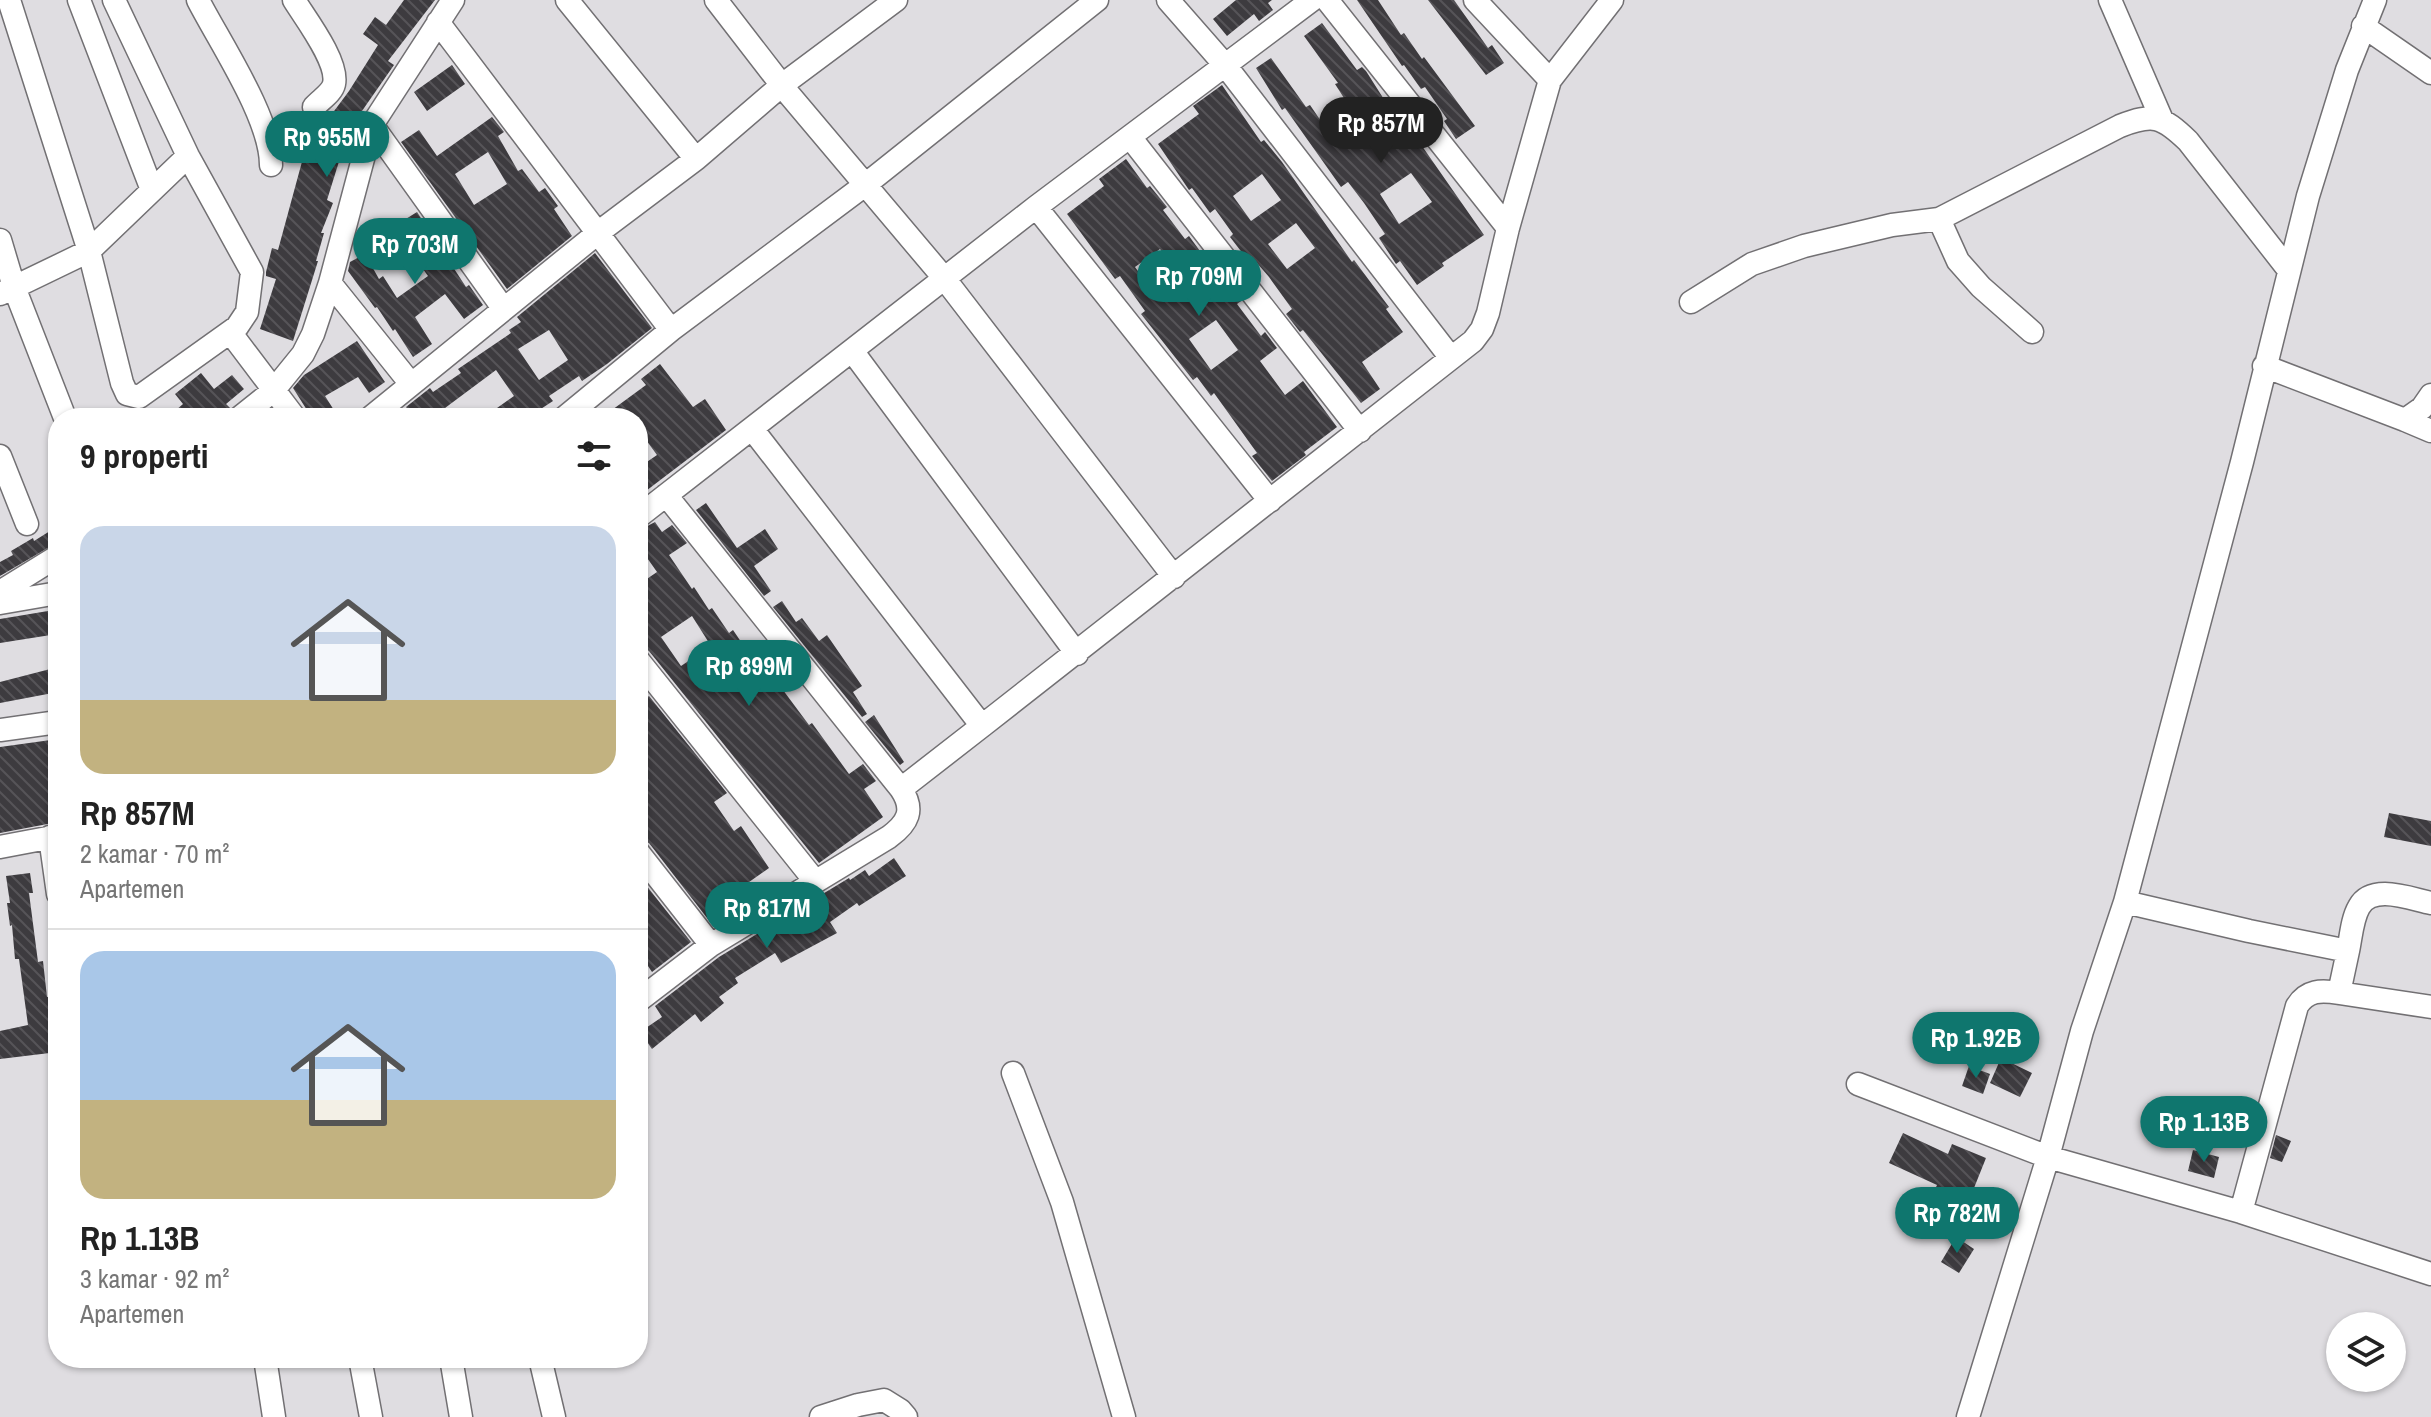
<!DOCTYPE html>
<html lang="id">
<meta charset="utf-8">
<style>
:root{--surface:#fff;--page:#f2f2f2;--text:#222;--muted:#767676;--line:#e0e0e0;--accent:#0f766e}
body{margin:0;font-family:"Archivo Narrow",sans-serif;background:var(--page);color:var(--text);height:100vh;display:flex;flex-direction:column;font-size:30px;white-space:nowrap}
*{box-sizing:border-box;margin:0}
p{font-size:26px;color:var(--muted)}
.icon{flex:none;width:44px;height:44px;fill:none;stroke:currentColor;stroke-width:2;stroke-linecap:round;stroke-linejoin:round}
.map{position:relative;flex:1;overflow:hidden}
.drawer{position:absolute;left:48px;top:408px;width:600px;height:960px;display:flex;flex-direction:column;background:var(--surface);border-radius:32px;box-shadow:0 2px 6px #0004}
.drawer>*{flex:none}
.controls{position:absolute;left:2326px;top:1312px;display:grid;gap:16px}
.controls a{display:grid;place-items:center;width:80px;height:80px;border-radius:50%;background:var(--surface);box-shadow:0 2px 6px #0004;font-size:40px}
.price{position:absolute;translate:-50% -68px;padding:0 18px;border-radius:28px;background:var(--accent);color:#fff;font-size:26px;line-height:52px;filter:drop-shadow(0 2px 4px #0008)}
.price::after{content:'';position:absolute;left:50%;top:48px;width:24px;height:18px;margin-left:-12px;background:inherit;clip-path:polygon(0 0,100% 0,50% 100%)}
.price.current{background:#222;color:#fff}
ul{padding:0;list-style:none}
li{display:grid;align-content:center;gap:16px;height:424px;padding:0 32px}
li+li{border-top:2px solid var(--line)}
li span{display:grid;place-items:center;height:248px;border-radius:24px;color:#555}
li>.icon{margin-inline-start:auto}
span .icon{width:144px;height:144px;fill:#fffc;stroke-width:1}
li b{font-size:34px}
h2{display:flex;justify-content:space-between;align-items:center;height:96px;padding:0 32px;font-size:34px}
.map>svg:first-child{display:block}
.building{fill:url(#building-back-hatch);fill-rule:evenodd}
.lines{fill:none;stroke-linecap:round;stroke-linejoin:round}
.minor-casing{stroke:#727073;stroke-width:25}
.minor{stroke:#fff;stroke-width:22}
</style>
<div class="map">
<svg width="2431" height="1417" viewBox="0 0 2431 1417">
<defs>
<pattern id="building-back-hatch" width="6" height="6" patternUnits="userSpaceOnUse" patternTransform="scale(2)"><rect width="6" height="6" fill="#3d3b3f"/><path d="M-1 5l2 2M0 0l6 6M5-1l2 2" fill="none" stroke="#565458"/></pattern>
</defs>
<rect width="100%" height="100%" fill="#dfdde1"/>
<path class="building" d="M 404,0 L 435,0 L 388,61 L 394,65 L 339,144 L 346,139 L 327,200 L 333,203 L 321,233 L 324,233 L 316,261 L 318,261 L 293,341 L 260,329 L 276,279 L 266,276 L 266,272 L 272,248 L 278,250 L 303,158 L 312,161 L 320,130 L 349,91 L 378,45 L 363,34 L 375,17 L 386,25 Z
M 1236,0 L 1272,0 L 1268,3 L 1273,10 L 1259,21 L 1254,14 L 1227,36 L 1213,19 Z
M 1357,0 L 1378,0 L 1401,35 L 1404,33 L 1422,59 L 1424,57 L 1475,126 L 1456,139 L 1444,121 L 1447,119 L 1425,87 L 1421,89 L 1404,65 L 1402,66 Z
M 1428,0 L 1454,0 L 1488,48 L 1492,45 L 1504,63 L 1486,75 Z
M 1322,23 L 1357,70 L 1362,67 L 1366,71 L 1392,112 L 1412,138 L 1415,136 L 1484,235 L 1442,263 L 1444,266 L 1417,285 L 1400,261 L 1396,264 L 1379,238 L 1385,234 L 1364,203 L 1348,182 L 1341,187 L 1285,108 L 1282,110 L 1256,68 L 1271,58 L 1306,107 L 1310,105 L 1325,127 L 1351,109 L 1335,84 L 1338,83 L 1304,36 ZM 1411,173 L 1432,202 L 1399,224 L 1380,194 Z
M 452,65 L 465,84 L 427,111 L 414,92 Z
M 1222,85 L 1261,142 L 1264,140 L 1282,162 L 1352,262 L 1354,260 L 1389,307 L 1386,309 L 1403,332 L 1362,362 L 1380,389 L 1361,403 L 1303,330 L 1300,332 L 1286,314 L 1292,309 L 1269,277 L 1251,256 L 1247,259 L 1230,237 L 1233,234 L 1215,209 L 1210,213 L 1192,188 L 1189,190 L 1158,144 L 1199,114 L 1193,106 ZM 1262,174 L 1281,200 L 1251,221 L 1233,196 ZM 1296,223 L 1315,248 L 1287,269 L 1268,244 Z
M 492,117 L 504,132 L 498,136 L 518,171 L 522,169 L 539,192 L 545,188 L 558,206 L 554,209 L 572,236 L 507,289 L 401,142 L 419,130 L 437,156 ZM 488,152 L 507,184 L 474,205 L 455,174 Z
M 1126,159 L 1147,188 L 1150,186 L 1167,207 L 1163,210 L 1185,239 L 1189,236 L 1224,284 L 1226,283 L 1241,301 L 1237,304 L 1261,336 L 1265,332 L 1277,348 L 1260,361 L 1285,395 L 1303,381 L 1337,427 L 1304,452 L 1306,455 L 1272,481 L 1252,456 L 1257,453 L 1214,393 L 1211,396 L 1197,377 L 1193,380 L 1141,314 L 1145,311 L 1120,276 L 1115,279 L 1067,214 L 1104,186 L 1099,179 ZM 1160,249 L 1181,276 L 1155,295 L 1135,267 ZM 1216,320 L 1238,350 L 1211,370 L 1189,339 Z
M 417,212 L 466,287 L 469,285 L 483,305 L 464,319 L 445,294 L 415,317 L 432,344 L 413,357 L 395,329 L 393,331 L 377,307 L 375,308 L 348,271 L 350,262 L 365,254 L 379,279 L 383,276 L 397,298 L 428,276 L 393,227 Z
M 595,253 L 652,328 L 607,364 L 582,381 L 579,376 L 549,396 L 553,401 L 527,418 L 483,418 L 514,396 L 496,370 L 445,408 L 453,418 L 415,418 L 406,407 L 430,388 L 433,392 L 461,373 L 458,369 L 511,333 L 509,330 L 521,322 L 517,317 ZM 549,330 L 568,360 L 539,380 L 518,349 Z
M 357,341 L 385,382 L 369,393 L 358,377 L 325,396 L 339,418 L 312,418 L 293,388 L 304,375 Z
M 660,364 L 693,407 L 705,399 L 726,430 L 638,497 L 638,468 L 657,455 L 638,429 L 638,418 L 601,418 L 646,385 L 641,379 Z
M 201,373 L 214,389 L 232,375 L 244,389 L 226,404 L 230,408 L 222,418 L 167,418 L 183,404 L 175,394 Z
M 706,503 L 737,548 L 765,529 L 778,549 L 754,566 L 771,591 L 764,596 L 696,510 Z
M 655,522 L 662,532 L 672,525 L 687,543 L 669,555 L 692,589 L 694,587 L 709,610 L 712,608 L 729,633 L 733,630 L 752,658 L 754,656 L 773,685 L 777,682 L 809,725 L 812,723 L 849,774 L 863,764 L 876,781 L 864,789 L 883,817 L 819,863 L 649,651 L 638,642 L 638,585 L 657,572 L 638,545 L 638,531 ZM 692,616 L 711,646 L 681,666 L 661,637 Z
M 58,526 L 58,542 L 0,576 L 0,562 L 13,555 L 11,551 L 33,538 L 34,541 Z
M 782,601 L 796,622 L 802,618 L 819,641 L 827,635 L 862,686 L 853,692 L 867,714 L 862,717 L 773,607 Z
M 54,610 L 57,634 L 0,643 L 0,619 Z
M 58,667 L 58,692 L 0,703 L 0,682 Z
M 649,696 L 727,793 L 714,802 L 734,831 L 741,826 L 769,868 L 732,894 L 742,910 L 714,927 L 649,843 L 638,838 L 638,704 Z
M 874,715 L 904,762 L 900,765 L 865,722 Z
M 58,739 L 58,822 L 0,833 L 0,747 Z
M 2389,813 L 2431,821 L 2431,846 L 2384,837 Z
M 894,858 L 906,876 L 859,906 L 857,903 L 830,922 L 837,933 L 781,963 L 775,953 L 735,978 L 738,983 L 719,997 L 724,1003 L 701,1022 L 695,1014 L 652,1049 L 640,1032 L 662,1017 L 655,1006 L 719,957 L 849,878 L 850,880 L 865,870 L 869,876 Z
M 30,873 L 33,893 L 29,893 L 38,962 L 43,961 L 47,997 L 54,996 L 58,1052 L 0,1059 L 0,1031 L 28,1025 L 19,959 L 15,959 L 12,925 L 10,926 L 7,903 L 10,903 L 6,876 Z
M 638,875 L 691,942 L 652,972 L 638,951 Z
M 2001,1058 L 2032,1073 L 2020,1097 L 1990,1083 Z
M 1969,1066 L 1990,1074 L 1983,1094 L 1962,1086 Z
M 1903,1133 L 1948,1154 L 1952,1144 L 1986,1158 L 1970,1198 L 1984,1205 L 1972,1232 L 1925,1211 L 1937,1185 L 1889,1163 Z
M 2276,1135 L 2291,1141 L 2282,1162 L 2270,1158 Z
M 2193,1150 L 2219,1157 L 2214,1178 L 2188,1171 Z
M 1956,1237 L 1974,1249 L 1959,1273 L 1941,1262 Z"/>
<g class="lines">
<defs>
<path id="minor" d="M 9,0 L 89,251 L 122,383 L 127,394 L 139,397 L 237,327 L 247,312 L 252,272 L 188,156 L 114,0
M 79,0 L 152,190
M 198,0 C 220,43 271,118 271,165
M 294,0 C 305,18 339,62 334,84 C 332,93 320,100 314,107
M 567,0 L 696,159
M 716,0 L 787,92 L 944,278 L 1174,577
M 1168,0 L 1225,65 L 1451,358
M 1327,0 L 1508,228
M 1475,0 L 1550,80
M 2110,0 L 2162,120
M 438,22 L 671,330
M 2363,26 L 2431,73
M 372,125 L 503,308
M 1130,137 L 1360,431
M 1036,207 L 1270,501
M 1939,219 L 1958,261 L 1981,287 L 2032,332
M 0,240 L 14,287 L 65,418
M 330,283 L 411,384
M 0,294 L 89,251 L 188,156
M 1691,302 L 1752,264 L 1804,246 L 1892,225 L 1939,219 L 2120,126 C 2153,113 2162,116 2188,141 L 2288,269
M 230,332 L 295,418
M 853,352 L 1077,654
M 2264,366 L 2405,420 L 2422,408 L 2431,395
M 239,418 L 273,391 L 303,354 L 313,334 L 330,283 L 372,125 L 453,0
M 370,418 L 599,232 L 696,159 L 782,85 L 896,0
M 564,418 L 671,330 L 865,185 L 1097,0
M 2405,420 L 2431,431
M 753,430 L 982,726 L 901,789
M 0,456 L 27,524
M 638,517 L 1036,207 L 1312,0
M 0,592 L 58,556
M 0,603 L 58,593
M 638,660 L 815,881
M 982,726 L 1473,341 L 1482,329 L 1488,313 L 1508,228 L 1550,80 L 1612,0
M 0,730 L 58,722
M 50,837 L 58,894
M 0,847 L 58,836
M 638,852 L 711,945
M 2125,902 L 2249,931 L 2348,951 C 2351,937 2352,919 2359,907 C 2372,883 2411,899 2431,903
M 2348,951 L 2339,993 L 2431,1007
M 638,1001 L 711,945 L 889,837 C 908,823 915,810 901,789 L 666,495
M 1013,1073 L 1062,1202 L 1124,1417
M 1858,1084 L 2048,1157 L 2241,1212 L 2431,1274
M 2241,1212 L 2297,1006 C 2307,990 2321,990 2339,993
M 265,1358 L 274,1417
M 360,1358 L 371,1417
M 451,1358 L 461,1417
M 540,1358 L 554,1417
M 821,1417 L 858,1405 L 884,1400 L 900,1410 L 906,1417
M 1968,1417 L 2048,1157 L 2082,1031 L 2125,902 L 2242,462 L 2308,196 L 2347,70 L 2375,0"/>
</defs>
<use href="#minor" class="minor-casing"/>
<use href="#minor" class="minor"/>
</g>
</svg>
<div class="controls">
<a><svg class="icon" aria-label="layers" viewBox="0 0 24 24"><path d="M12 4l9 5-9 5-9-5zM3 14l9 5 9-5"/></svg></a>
</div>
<b class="price current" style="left:1381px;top:165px">Rp 857M</b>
<b class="price" style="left:327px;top:179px">Rp 955M</b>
<b class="price" style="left:415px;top:286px">Rp 703M</b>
<b class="price" style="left:1199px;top:318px">Rp 709M</b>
<b class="price" style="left:749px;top:708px">Rp 899M</b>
<b class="price" style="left:767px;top:950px">Rp 817M</b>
<b class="price" style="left:1976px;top:1080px">Rp 1.92B</b>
<b class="price" style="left:2204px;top:1164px">Rp 1.13B</b>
<b class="price" style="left:1957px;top:1255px">Rp 782M</b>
<section class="drawer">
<h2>9 properti<svg class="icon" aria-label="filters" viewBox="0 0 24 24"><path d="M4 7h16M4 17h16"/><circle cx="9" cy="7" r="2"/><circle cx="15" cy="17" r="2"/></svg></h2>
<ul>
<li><span style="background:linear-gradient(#c9d6e8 70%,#c2b280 0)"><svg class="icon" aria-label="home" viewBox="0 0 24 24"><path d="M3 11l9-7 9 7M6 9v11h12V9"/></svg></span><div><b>Rp 857M</b><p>2 kamar · 70 m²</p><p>Apartemen</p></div></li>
<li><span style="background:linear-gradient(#a9c7e8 60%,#c2b280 0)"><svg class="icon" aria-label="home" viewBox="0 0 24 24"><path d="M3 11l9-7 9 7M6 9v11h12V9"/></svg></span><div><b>Rp 1.13B</b><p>3 kamar · 92 m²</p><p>Apartemen</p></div></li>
</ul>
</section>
</div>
